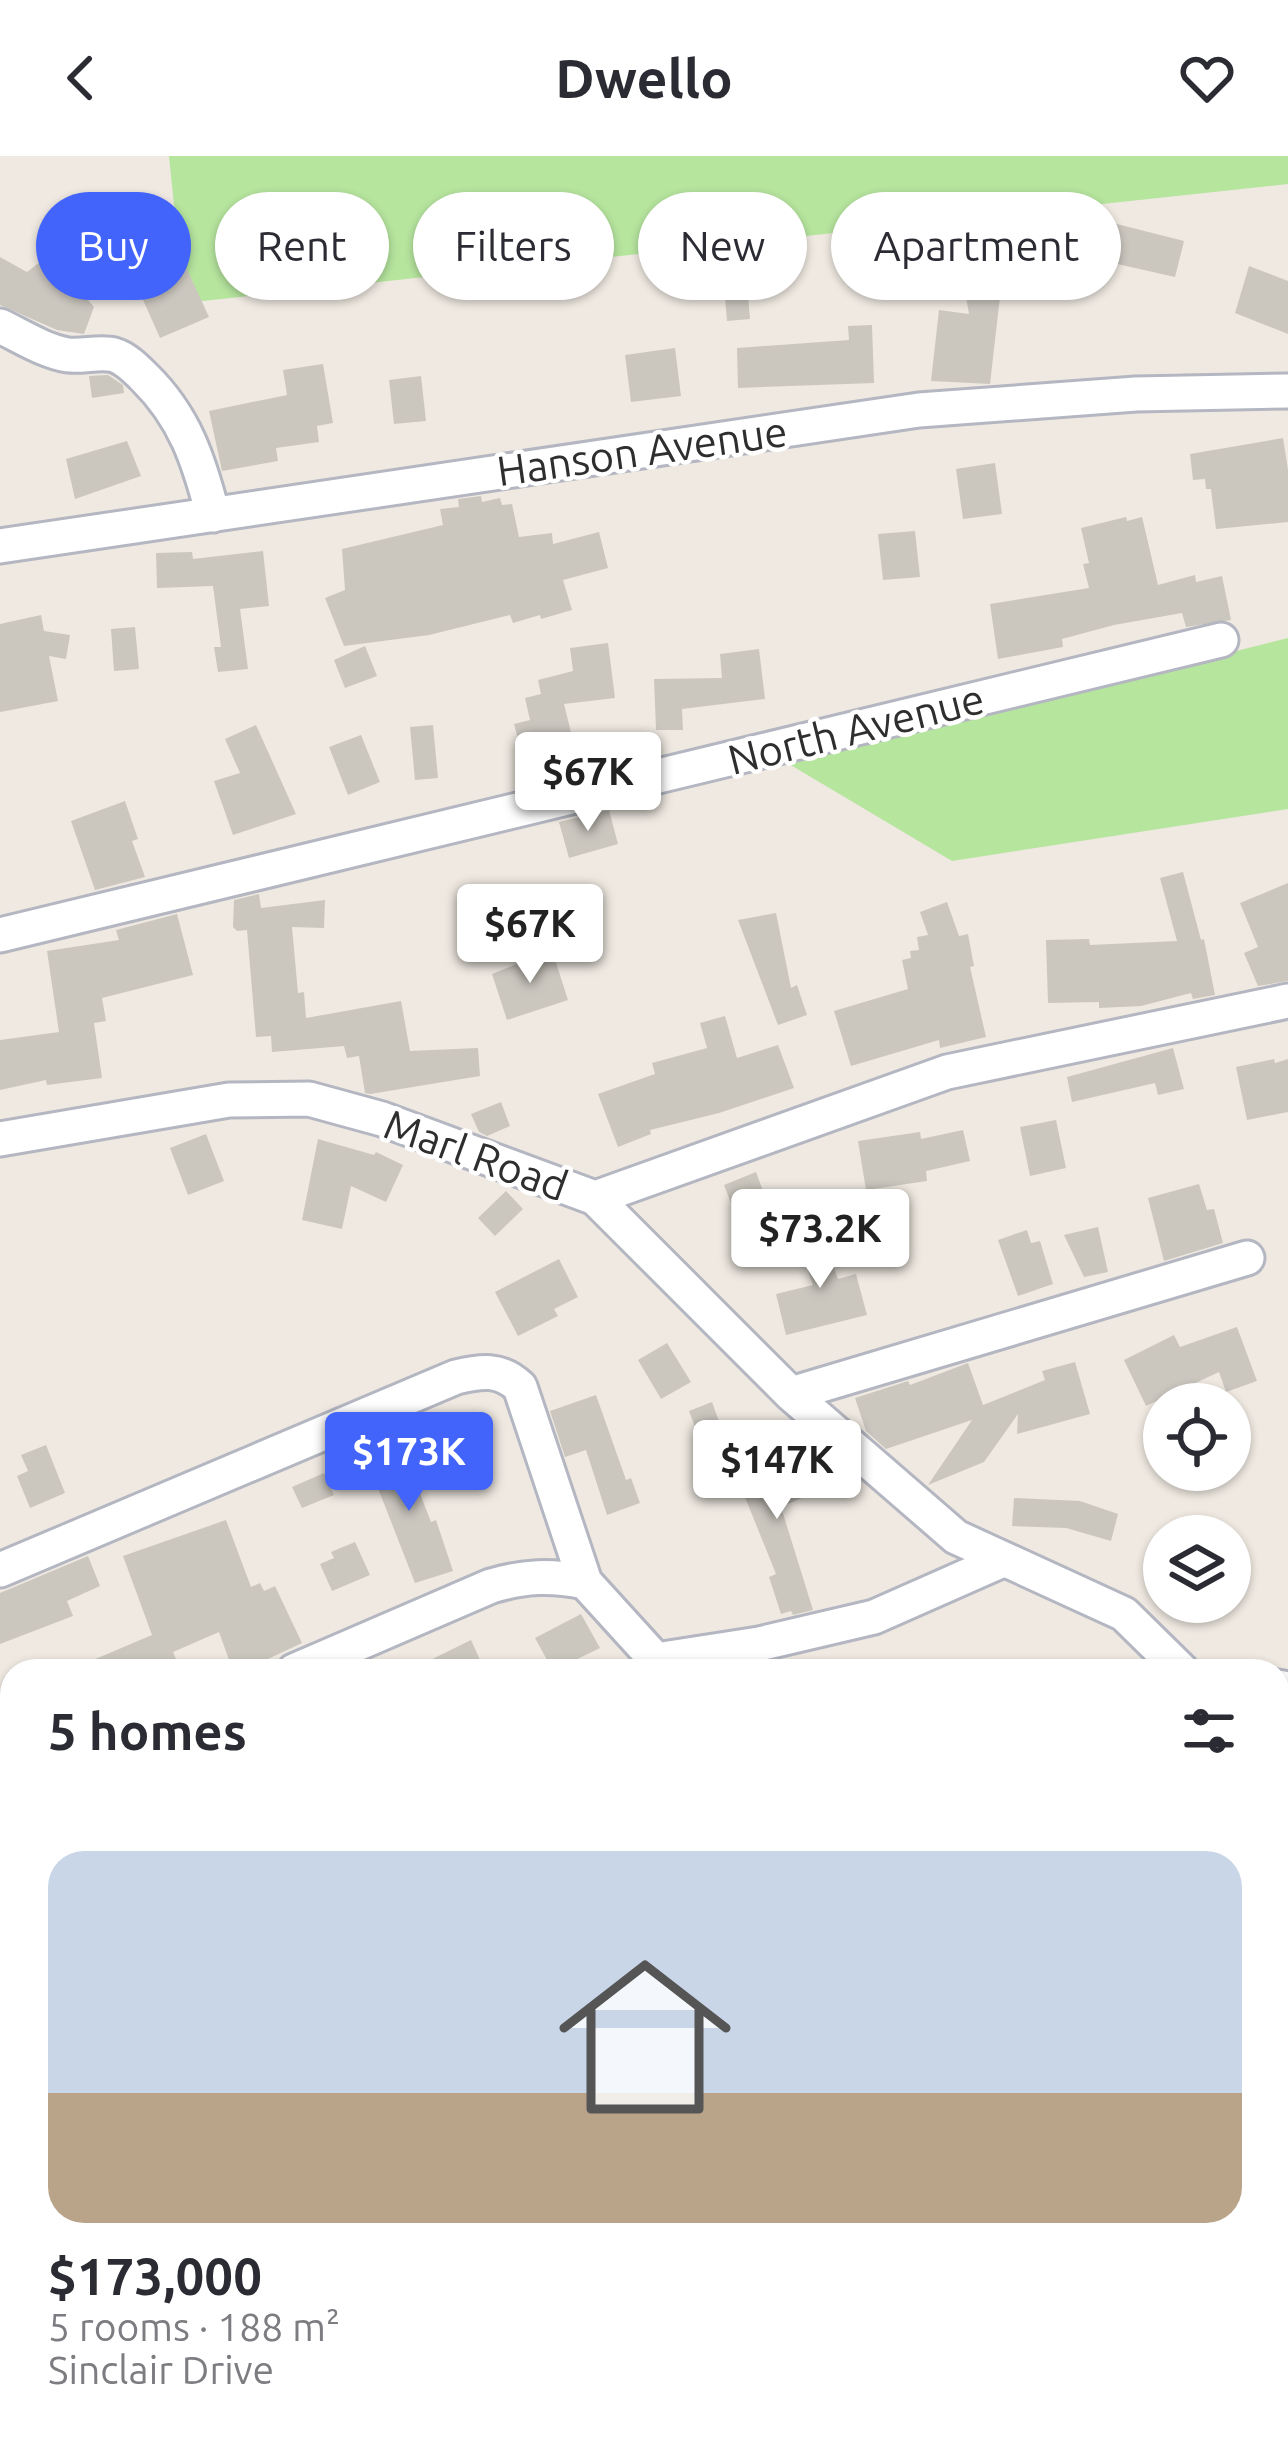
<!DOCTYPE html>
<meta charset="utf-8">
<style>
:root{--surface:#fff;--page:#f7f7f7;--text:#2b2b33;--muted:#7c7c81;--line:#e1e1e2;--accent:#4264fb}
body{margin:0;font-family:Ubuntu,sans-serif;background:var(--page);color:var(--text);height:100vh;display:flex;flex-direction:column;font-size:45px;white-space:nowrap}
*{box-sizing:border-box;margin:0}
p{font-size:39px;color:var(--muted)}
.icon{flex:none;width:66px;height:66px;fill:none;stroke:currentColor;stroke-width:2;stroke-linecap:round;stroke-linejoin:round}
.map{position:relative;flex:1;overflow:hidden}
.panel{position:absolute;left:0px;top:1503px;width:1290px;height:804px;display:flex;flex-direction:column;background:var(--surface);border-radius:36px 36px 0 0;box-shadow:0 3px 9px #0004}
.panel>*{flex:none}
.top-card{position:absolute;left:36px;top:36px;width:1218px;height:108px;display:flex;gap:24px}
.controls{position:absolute;left:1143px;top:1227px;display:grid;gap:24px}
.controls a{display:grid;place-items:center;width:108px;height:108px;border-radius:50%;background:var(--surface);box-shadow:0 3px 9px #0004;font-size:60px}
.price{position:absolute;translate:-50% -102px;padding:0 27px;border-radius:12px;background:#fff;color:#222;font-size:39px;line-height:78px;filter:drop-shadow(0 3px 6px #0008)}
.price::after{content:'';position:absolute;left:50%;top:72px;width:36px;height:27px;margin-left:-18px;background:inherit;clip-path:polygon(0 0,100% 0,50% 100%)}
.price.active{background:var(--accent);color:#fff}
ul{padding:0;list-style:none}
li{display:grid;align-content:center;gap:24px;height:636px;padding:0 48px}
li+li{border-top:3px solid var(--line)}
li span{display:grid;place-items:center;height:372px;border-radius:36px;color:#555}
li>.icon{margin-inline-start:auto}
span .icon{width:216px;height:216px;fill:#fffc;stroke-width:1}
li b{font-size:51px}
h2{display:flex;justify-content:space-between;align-items:center;height:144px;padding:0 48px;font-size:51px}
.pill{padding:0 42px;border-radius:54px;background:var(--surface);box-shadow:0 3px 9px #0004;font-size:42px;line-height:108px}
.pill.active{background:var(--accent);color:#fff}
header{display:flex;justify-content:space-between;align-items:center;height:156px;padding:0 48px;background:var(--surface);font-size:54px;font-weight:700}
.map>svg:first-child{display:block}
.green{fill:#b6e59e}
.building{fill:#cbc7bf}
.lines{fill:none;stroke-linecap:round;stroke-linejoin:round}
.minor-casing{stroke:#b4b7c1;stroke-width:39}
.minor{stroke:#fff;stroke-width:33}
.labels{text-anchor:middle;stroke-width:9;stroke-linejoin:round;paint-order:stroke}
.street-label{font-size:42px;fill:#2e2e2e;stroke:#fff}
</style>
<header><svg class="icon" aria-label="back" viewBox="0 0 24 24"><path d="M15 5l-7 7 7 7"/></svg>Dwello<svg class="icon" aria-label="heart" viewBox="0 0 24 24"><path d="M12 20l-8-8c-3-5 5-10 8-4 3-6 11-1 8 4z"/></svg></header>
<div class="map">
<svg width="1288" height="2307" viewBox="0 0 1288 2307">
<rect width="100%" height="100%" fill="#efe9e1"/>
<path class="green" d="M 169,0 L 1288,0 L 1288,28 L 184,147 Z
M 1288,482 L 1288,653 L 952,705 L 789,608 Z"/>
<path class="building" d="M 1108,60 L 1109,66 L 1184,85 L 1175,121 L 1095,103 L 1099,84 L 1038,91 L 1044,124 L 1001,132 L 990,228 L 931,225 L 939,154 L 969,158 L 956,84 Z
M 155,61 L 180,113 L 186,111 L 209,161 L 160,182 L 115,81 Z
M 0,101 L 27,116 L 40,106 L 45,110 L 53,103 L 94,151 L 84,178 L 57,174 L 0,149 Z
M 1249,110 L 1288,125 L 1288,178 L 1235,157 Z
M 747,127 L 750,163 L 727,165 L 724,129 Z
M 872,169 L 874,227 L 738,232 L 737,192 L 849,184 L 848,170 Z
M 675,192 L 681,240 L 631,246 L 625,199 Z
M 323,208 L 333,267 L 317,270 L 319,286 L 276,292 L 278,305 L 222,315 L 209,255 L 287,239 L 283,214 Z
M 108,219 L 123,229 L 124,237 L 92,242 L 89,220 Z
M 421,220 L 426,265 L 394,268 L 389,224 Z
M 1283,282 L 1288,314 L 1288,366 L 1216,373 L 1211,333 L 1206,333 L 1205,323 L 1193,324 L 1190,298 Z
M 127,285 L 141,320 L 75,343 L 66,303 Z
M 995,307 L 1002,358 L 963,363 L 956,313 Z
M 481,340 L 482,346 L 500,342 L 502,349 L 512,348 L 519,381 L 552,377 L 553,388 L 599,376 L 608,412 L 563,424 L 572,454 L 541,463 L 540,459 L 513,467 L 510,459 L 429,479 L 344,490 L 325,442 L 345,434 L 342,393 L 443,369 L 440,353 L 459,351 L 458,343 Z
M 1126,361 L 1127,365 L 1142,361 L 1158,429 L 1195,419 L 1196,426 L 1222,420 L 1231,464 L 1186,471 L 1182,457 L 1114,469 L 1062,483 L 1063,491 L 998,503 L 990,448 L 1089,432 L 1083,408 L 1089,407 L 1081,372 Z
M 915,375 L 920,421 L 883,424 L 878,378 Z
M 263,395 L 269,450 L 240,453 L 248,513 L 218,516 L 214,491 L 221,491 L 213,430 L 157,432 L 156,397 L 192,396 L 193,403 Z
M 41,459 L 44,475 L 70,479 L 66,503 L 49,500 L 58,545 L 0,556 L 0,468 Z
M 135,471 L 139,513 L 114,515 L 111,473 Z
M 608,487 L 615,542 L 564,548 L 581,617 L 547,625 L 537,590 L 521,594 L 514,568 L 530,564 L 525,542 L 541,538 L 538,524 L 573,515 L 570,492 Z
M 365,490 L 377,520 L 345,532 L 334,504 Z
M 759,493 L 765,543 L 682,553 L 683,574 L 656,574 L 654,523 L 722,522 L 720,498 Z
M 256,569 L 296,658 L 233,679 L 214,625 L 240,617 L 225,583 Z
M 433,569 L 438,622 L 415,624 L 410,571 Z
M 361,579 L 380,626 L 348,639 L 329,591 Z
M 125,645 L 138,683 L 132,685 L 145,721 L 95,734 L 71,665 Z
M 609,654 L 618,688 L 569,702 L 559,666 Z
M 1183,716 L 1201,784 L 1204,783 L 1215,839 L 1193,843 L 1191,837 L 1141,850 L 1099,852 L 1099,846 L 1048,847 L 1046,784 L 1089,783 L 1090,789 L 1177,785 L 1160,722 Z
M 1288,727 L 1288,825 L 1258,830 L 1244,797 L 1258,791 L 1240,747 Z
M 259,738 L 261,752 L 325,744 L 324,772 L 292,771 L 298,837 L 304,836 L 306,862 L 401,845 L 410,895 L 478,892 L 480,920 L 370,938 L 365,937 L 359,900 L 347,902 L 344,890 L 272,896 L 271,880 L 256,881 L 247,774 L 237,775 L 233,771 L 234,744 Z
M 947,746 L 959,780 L 968,778 L 974,810 L 970,811 L 986,881 L 940,892 L 939,884 L 851,910 L 834,855 L 908,833 L 902,804 L 911,802 L 910,795 L 919,794 L 917,781 L 928,779 L 920,756 Z
M 776,757 L 791,832 L 797,829 L 807,859 L 778,869 L 738,764 Z
M 177,758 L 193,819 L 102,842 L 106,865 L 94,867 L 102,922 L 47,929 L 46,924 L 0,934 L 0,884 L 59,876 L 47,795 L 119,784 L 116,774 Z
M 552,794 L 568,844 L 507,864 L 492,818 Z
M 725,860 L 737,902 L 778,889 L 794,932 L 719,957 L 650,974 L 651,978 L 618,991 L 598,938 L 655,918 L 652,907 L 707,892 L 700,867 Z
M 1173,892 L 1184,933 L 1158,939 L 1155,927 L 1072,946 L 1067,921 Z
M 1274,903 L 1275,907 L 1288,903 L 1288,956 L 1247,964 L 1236,911 Z
M 501,946 L 510,970 L 487,980 L 479,976 L 471,958 Z
M 1056,964 L 1066,1012 L 1030,1020 L 1020,971 Z
M 963,974 L 970,1005 L 926,1015 L 927,1025 L 866,1034 L 858,985 L 920,976 L 921,983 Z
M 206,978 L 224,1025 L 188,1039 L 170,992 Z
M 318,983 L 374,999 L 376,996 L 403,1009 L 386,1046 L 351,1030 L 342,1073 L 302,1064 Z
M 756,1016 L 772,1059 L 740,1071 L 724,1029 Z
M 1199,1028 L 1207,1054 L 1214,1053 L 1223,1087 L 1164,1105 L 1148,1042 Z
M 506,1035 L 523,1053 L 495,1080 L 478,1062 Z
M 818,1070 L 838,1123 L 856,1118 L 867,1159 L 786,1179 L 776,1138 L 813,1129 L 795,1078 Z
M 1098,1071 L 1108,1116 L 1084,1121 L 1064,1079 Z
M 1027,1074 L 1031,1087 L 1040,1085 L 1053,1128 L 1018,1140 L 998,1084 Z
M 559,1103 L 578,1141 L 554,1153 L 558,1160 L 518,1180 L 495,1136 Z
M 1237,1171 L 1257,1225 L 1226,1236 L 1219,1216 L 1146,1250 L 1124,1204 L 1174,1179 L 1180,1191 Z
M 667,1187 L 691,1226 L 661,1243 L 638,1204 Z
M 1075,1206 L 1090,1258 L 1017,1278 L 1018,1258 L 984,1306 L 928,1329 L 972,1264 L 886,1293 L 866,1275 L 855,1242 L 908,1225 L 910,1229 L 968,1207 L 983,1249 L 1045,1224 L 1042,1215 Z
M 596,1239 L 626,1324 L 631,1322 L 640,1347 L 607,1359 L 586,1294 L 565,1301 L 550,1255 Z
M 712,1246 L 725,1282 L 741,1275 L 752,1304 L 713,1319 L 689,1255 Z
M 399,1283 L 431,1366 L 436,1364 L 453,1415 L 415,1427 L 367,1304 L 381,1299 L 377,1292 Z
M 46,1289 L 65,1337 L 30,1352 L 17,1320 L 28,1315 L 21,1299 Z
M 789,1290 L 809,1339 L 781,1351 L 813,1454 L 793,1459 L 791,1455 L 781,1458 L 769,1421 L 776,1418 L 734,1314 Z
M 324,1317 L 334,1339 L 302,1352 L 292,1331 Z
M 1014,1342 L 1080,1345 L 1118,1358 L 1111,1385 L 1066,1372 L 1012,1370 Z
M 226,1364 L 251,1431 L 260,1427 L 264,1435 L 275,1430 L 302,1487 L 253,1510 L 233,1515 L 219,1476 L 173,1496 L 181,1515 L 67,1515 L 152,1479 L 123,1400 Z
M 355,1386 L 370,1419 L 332,1435 L 320,1408 L 334,1402 L 331,1396 Z
M 88,1400 L 100,1430 L 67,1445 L 73,1460 L 0,1488 L 0,1437 Z
M 581,1458 L 600,1492 L 553,1515 L 535,1482 Z
M 471,1484 L 485,1515 L 408,1515 Z"/>
<g class="lines">
<defs>
<path id="minor" d="M 0,170 C 21,180 44,195 68,199 C 83,201 100,195 114,199 C 125,202 136,213 144,221 C 185,261 199,305 213,359
M 0,390 L 919,254 L 1136,238 L 1288,235
M 0,779 L 1221,484
M 0,983 L 229,944 L 309,943 L 382,963 L 595,1042 L 947,916 L 1288,845
M 595,1042 L 791,1238 L 956,1381 L 1124,1458 L 1182,1515
M 791,1238 L 1247,1102
M 0,1414 L 456,1221 C 481,1215 500,1212 520,1231 L 585,1426 L 656,1504 L 759,1488 L 874,1461 L 1003,1404
M 294,1515 L 491,1430 C 525,1420 550,1419 585,1426
M 1278,1531 L 1288,1533
M 0,1642 L 12,1636
M 1278,1790 L 1285,1904 L 1278,1914
M 1278,1976 L 1288,1984
M 894,2307 L 912,2295"/>
</defs>
<use href="#minor" class="minor-casing"/>
<use href="#minor" class="minor"/>
</g>
<g class="labels">
<g class="street-label">
<text transform="translate(642 295) rotate(-8)" y="15">Hanson Avenue</text>
<text transform="translate(856 573) rotate(-14)" y="15">North Avenue</text>
<text transform="translate(476 999) rotate(20)" y="15">Marl Road</text>
</g>
</g>
</svg>
<div class="controls">
<a><svg class="icon" aria-label="locate" viewBox="0 0 24 24"><circle cx="12" cy="12" r="6"/><path d="M12 2v4M12 18v4M2 12h4M18 12h4"/></svg></a>
<a><svg class="icon" aria-label="layers" viewBox="0 0 24 24"><path d="M12 4l9 5-9 5-9-5zM3 14l9 5 9-5"/></svg></a>
</div>
<b class="price" style="left:588px;top:678px">$67K</b>
<b class="price" style="left:530px;top:830px">$67K</b>
<b class="price" style="left:820px;top:1135px">$73.2K</b>
<b class="price active" style="left:409px;top:1358px">$173K</b>
<b class="price" style="left:777px;top:1366px">$147K</b>
<div class="top-card">
<a class="pill active">Buy</a>
<a class="pill">Rent</a>
<a class="pill">Filters</a>
<a class="pill">New</a>
<a class="pill">Apartment</a>
</div>
<section class="panel">
<h2>5 homes<svg class="icon" aria-label="filters" viewBox="0 0 24 24"><path d="M4 7h16M4 17h16"/><circle cx="9" cy="7" r="2"/><circle cx="15" cy="17" r="2"/></svg></h2>
<ul>
<li><span style="background:linear-gradient(#c9d6e8 65%,#b9a48a 0)"><svg class="icon" aria-label="home" viewBox="0 0 24 24"><path d="M3 11l9-7 9 7M6 9v11h12V9"/></svg></span><div><b>$173,000</b><p>5 rooms · 188 m²</p><p>Sinclair Drive</p></div></li>
</ul>
</section>
</div>
